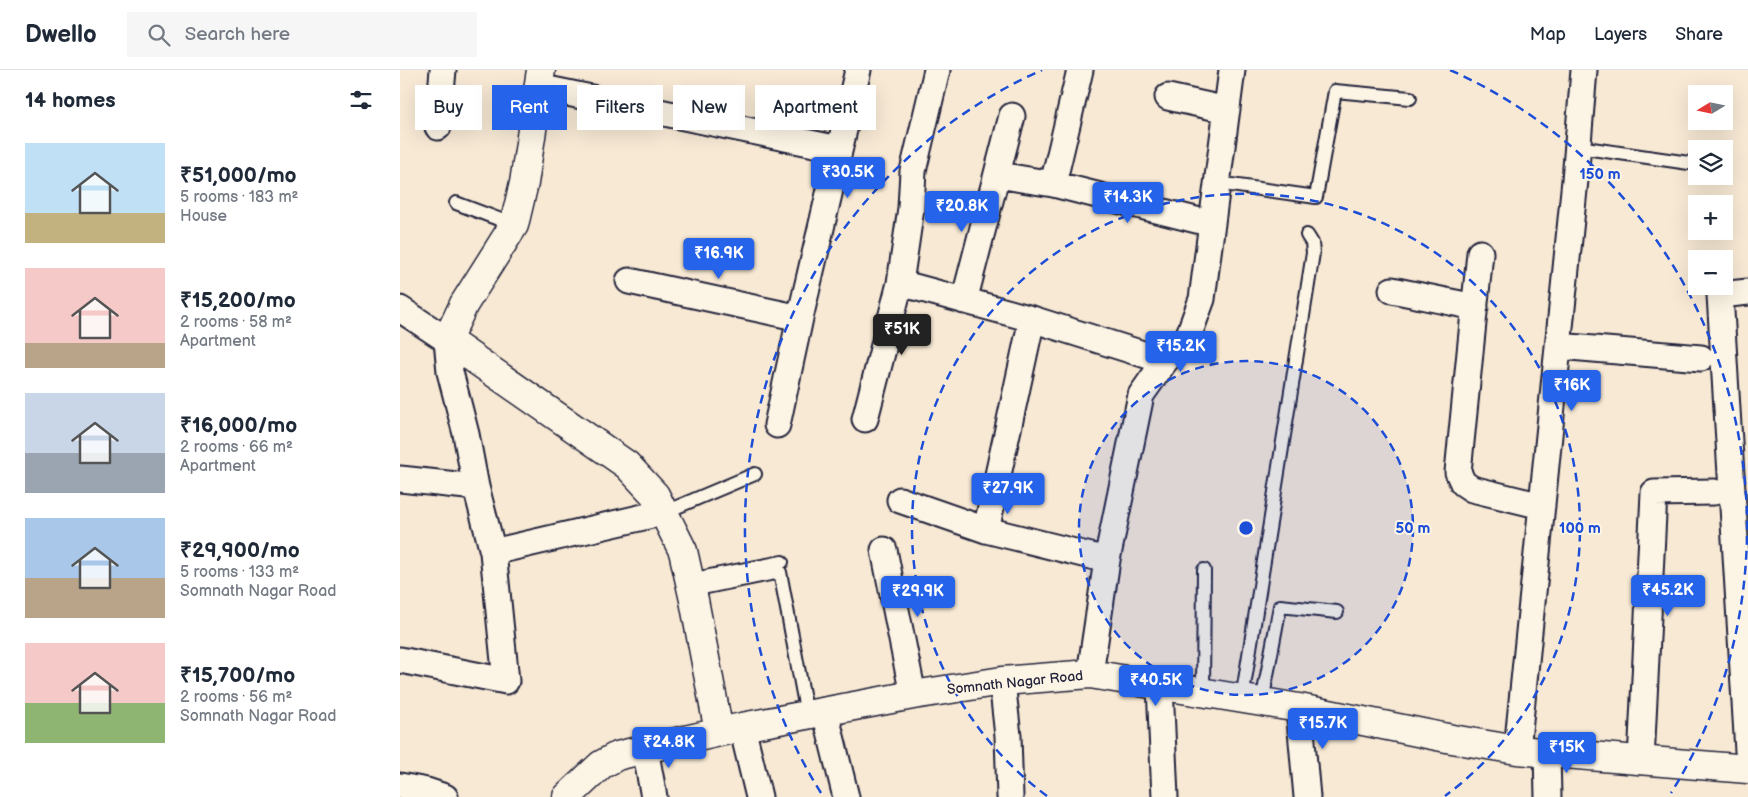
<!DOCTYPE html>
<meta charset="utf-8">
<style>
:root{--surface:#fff;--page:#f6f6f7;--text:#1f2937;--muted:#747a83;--line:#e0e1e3;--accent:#2563eb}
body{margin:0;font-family:"Balsamiq Sans",sans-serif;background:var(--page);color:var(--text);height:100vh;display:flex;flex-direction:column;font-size:19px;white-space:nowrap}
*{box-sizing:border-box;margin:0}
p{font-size:16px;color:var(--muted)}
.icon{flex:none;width:28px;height:28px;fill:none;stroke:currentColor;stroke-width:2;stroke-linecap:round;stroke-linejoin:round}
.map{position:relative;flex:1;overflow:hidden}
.side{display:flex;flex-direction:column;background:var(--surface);width:400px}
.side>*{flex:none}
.top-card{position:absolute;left:15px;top:15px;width:475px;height:45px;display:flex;gap:10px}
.needle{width:32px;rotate:260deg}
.fabs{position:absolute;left:1288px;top:15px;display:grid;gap:10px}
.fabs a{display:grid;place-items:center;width:45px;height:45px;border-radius:0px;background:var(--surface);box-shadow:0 5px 20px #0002;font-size:25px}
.price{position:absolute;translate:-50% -42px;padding:0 11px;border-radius:5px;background:var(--accent);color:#fff;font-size:16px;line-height:32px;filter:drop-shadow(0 1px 2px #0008)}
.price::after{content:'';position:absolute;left:50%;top:30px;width:15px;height:11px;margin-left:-8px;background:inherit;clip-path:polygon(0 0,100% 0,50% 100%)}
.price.selected{background:#222;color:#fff}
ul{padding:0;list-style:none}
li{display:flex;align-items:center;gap:15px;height:125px;padding:0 25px}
li span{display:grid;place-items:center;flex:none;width:140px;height:100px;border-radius:0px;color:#555}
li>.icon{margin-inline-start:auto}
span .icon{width:60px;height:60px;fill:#fffc;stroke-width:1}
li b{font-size:21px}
h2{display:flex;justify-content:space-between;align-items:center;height:60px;padding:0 25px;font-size:21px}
.chip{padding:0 18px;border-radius:0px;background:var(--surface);box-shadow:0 5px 20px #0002;font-size:18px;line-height:45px}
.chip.selected{background:var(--accent);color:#fff}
header{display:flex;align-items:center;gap:30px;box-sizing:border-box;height:70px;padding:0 25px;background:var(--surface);border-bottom:1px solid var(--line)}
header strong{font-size:24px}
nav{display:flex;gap:28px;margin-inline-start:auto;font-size:18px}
.search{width:350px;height:45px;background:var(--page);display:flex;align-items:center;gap:12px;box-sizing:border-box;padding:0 18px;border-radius:0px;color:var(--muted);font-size:19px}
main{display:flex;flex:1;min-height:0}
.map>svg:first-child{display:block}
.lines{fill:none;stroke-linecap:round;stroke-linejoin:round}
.service-casing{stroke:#22223b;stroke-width:16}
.minor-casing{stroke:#22223b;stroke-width:29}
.tertiary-casing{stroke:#22223b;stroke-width:31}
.service{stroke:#fcf5e5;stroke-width:12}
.minor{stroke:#fcf5e5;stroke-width:25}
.tertiary{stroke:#fcf5e5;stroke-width:28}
.ring{fill:none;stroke:#1d4ed8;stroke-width:2.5;stroke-dasharray:9 6}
.labels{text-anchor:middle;stroke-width:4;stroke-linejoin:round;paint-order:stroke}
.street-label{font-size:14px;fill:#22223b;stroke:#fcf5e5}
.centre{fill:#1d4ed8;stroke:#fcf5e5;stroke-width:2.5}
.ring-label{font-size:15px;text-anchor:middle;font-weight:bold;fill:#1d4ed8;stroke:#fcf5e5;stroke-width:4;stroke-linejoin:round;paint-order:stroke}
</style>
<header>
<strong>Dwello</strong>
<div class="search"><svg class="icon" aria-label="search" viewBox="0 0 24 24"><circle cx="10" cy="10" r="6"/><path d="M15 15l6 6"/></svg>Search here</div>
<nav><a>Map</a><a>Layers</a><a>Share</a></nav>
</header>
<main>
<section class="side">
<h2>14 homes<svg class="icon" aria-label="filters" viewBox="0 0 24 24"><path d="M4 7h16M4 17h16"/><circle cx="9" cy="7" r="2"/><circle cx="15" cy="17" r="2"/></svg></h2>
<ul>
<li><span style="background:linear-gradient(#bfe0f5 70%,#c2b280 0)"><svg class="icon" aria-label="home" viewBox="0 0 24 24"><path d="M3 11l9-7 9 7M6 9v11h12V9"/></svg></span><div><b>₹51,000/mo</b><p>5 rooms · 183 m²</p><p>House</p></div></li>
<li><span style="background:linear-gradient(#f6c9c9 75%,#b9a48a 0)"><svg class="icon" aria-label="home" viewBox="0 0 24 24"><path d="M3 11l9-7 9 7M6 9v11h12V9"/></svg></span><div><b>₹15,200/mo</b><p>2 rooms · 58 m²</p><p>Apartment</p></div></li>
<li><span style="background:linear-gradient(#c9d6e8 60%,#9aa5b1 0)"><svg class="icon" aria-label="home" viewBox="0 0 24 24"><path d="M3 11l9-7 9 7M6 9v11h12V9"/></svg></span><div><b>₹16,000/mo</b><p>2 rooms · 66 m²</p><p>Apartment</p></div></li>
<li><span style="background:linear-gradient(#a9c7e8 60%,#b9a48a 0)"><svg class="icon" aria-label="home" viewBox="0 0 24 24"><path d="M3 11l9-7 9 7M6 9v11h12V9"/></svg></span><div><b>₹29,900/mo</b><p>5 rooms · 133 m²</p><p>Somnath Nagar Road</p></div></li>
<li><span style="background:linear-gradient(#f6c9c9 60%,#8fb573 0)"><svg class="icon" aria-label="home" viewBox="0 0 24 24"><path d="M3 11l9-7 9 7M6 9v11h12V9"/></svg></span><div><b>₹15,700/mo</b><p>2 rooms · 56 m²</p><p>Somnath Nagar Road</p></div></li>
</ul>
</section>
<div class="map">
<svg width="1348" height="727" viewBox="0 0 1348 727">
<rect width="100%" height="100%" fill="#f7e9d4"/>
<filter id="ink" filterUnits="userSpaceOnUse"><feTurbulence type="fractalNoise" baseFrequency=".02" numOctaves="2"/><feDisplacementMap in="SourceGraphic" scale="10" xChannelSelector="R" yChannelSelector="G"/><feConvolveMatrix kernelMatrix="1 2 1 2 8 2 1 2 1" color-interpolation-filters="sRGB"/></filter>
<g filter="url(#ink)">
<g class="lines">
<defs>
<path id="service" d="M 1178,77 L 1289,93
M 817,113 L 916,127 L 935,21 L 1010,28
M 56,133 L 114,155
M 265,442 L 355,404
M 289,510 L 382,492
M 292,520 L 380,502 L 407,645
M 803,623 L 804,500
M 842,629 L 913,183 L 912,173 L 907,165
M 862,632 L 880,536 L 937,542"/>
<path id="minor" d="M 138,17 L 439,79
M 768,27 L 827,40
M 38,57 L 43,0
M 598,105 L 653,114 L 812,154
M 653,114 L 680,0
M 1080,183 L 1058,402 L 1063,413 L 1072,419 L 1142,436
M 229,211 L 400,248
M 500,213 L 632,249 L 765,291
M 992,220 L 1075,237
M 1348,222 L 1320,225 L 1348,681
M 564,231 L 612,46
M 0,239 L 47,270 L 50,302 L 66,364 L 76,417 L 93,482 L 106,611 L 0,590
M 1158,276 L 1301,288
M 465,349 L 500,213 L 511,138 L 513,101 L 537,0
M 377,355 L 400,248 L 458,0
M 0,409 L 76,417
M 500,430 L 586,460 L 707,490
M 586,460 L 632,249
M 484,480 L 513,625
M 93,482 L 265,442
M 690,604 L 707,490 L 741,325 L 765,291 L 788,267 L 802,229 L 832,0
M 602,611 L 608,666 L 610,727
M 760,616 L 765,727
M 899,638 L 907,727
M 425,642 L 446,727
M 342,657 L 359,727
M 245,679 L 254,727
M 1117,680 L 1175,110 L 1184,0
M 1147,683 L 1148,727
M 1241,691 L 1254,423 L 1314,422
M 0,716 L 27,721 L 45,727"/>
<path id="tertiary" d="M 141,0 L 124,113 L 114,155 L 64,234 L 47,270 L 227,395 L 255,425 L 283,481 L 294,530 L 319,662
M 167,727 L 201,695 L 217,686 L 245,679 L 342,657 L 513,625 L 602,611 L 690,604 L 899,638 L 1052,669 L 1117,680 L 1348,699"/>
</defs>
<use href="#service" class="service-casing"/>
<use href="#minor" class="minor-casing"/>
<use href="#tertiary" class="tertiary-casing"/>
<use href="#service" class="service"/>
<use href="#minor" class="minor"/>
<use href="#tertiary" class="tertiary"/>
</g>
</g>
<circle cx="846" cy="458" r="167" fill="#1d4ed8" fill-opacity=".12"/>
<g class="ring">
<circle cx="846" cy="458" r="167"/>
<path d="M647 726A334 334 0 1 1 1045 726"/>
<path d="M421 723A501 501 0 0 1 642 0M1050 0A501 501 0 0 1 1271 723"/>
</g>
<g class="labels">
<g class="street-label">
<text transform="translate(615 612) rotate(-6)" y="5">Somnath Nagar Road</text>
</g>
</g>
<circle cx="846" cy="458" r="8" class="centre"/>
<g class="ring-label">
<text x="1200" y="109">150 m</text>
<text x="1013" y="463">50 m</text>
<text x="1180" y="463">100 m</text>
</g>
</svg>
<div class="fabs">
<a><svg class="needle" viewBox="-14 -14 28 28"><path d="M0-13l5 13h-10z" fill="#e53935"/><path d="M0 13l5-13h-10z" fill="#747a83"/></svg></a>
<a><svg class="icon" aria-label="layers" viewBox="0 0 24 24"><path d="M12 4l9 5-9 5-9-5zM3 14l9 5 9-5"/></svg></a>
<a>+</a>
<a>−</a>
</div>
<b class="price" style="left:448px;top:129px">₹30.5K</b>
<b class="price" style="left:728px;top:154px">₹14.3K</b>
<b class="price" style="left:562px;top:163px">₹20.8K</b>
<b class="price" style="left:319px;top:210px">₹16.9K</b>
<b class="price selected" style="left:502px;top:286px">₹51K</b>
<b class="price" style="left:781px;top:303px">₹15.2K</b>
<b class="price" style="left:1172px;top:342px">₹16K</b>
<b class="price" style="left:608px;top:445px">₹27.9K</b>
<b class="price" style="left:1268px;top:547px">₹45.2K</b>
<b class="price" style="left:518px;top:548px">₹29.9K</b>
<b class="price" style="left:756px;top:637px">₹40.5K</b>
<b class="price" style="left:923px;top:680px">₹15.7K</b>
<b class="price" style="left:269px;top:699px">₹24.8K</b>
<b class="price" style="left:1167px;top:704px">₹15K</b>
<div class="top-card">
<a class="chip">Buy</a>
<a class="chip selected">Rent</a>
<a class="chip">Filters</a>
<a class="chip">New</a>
<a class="chip">Apartment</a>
</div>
</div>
</main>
